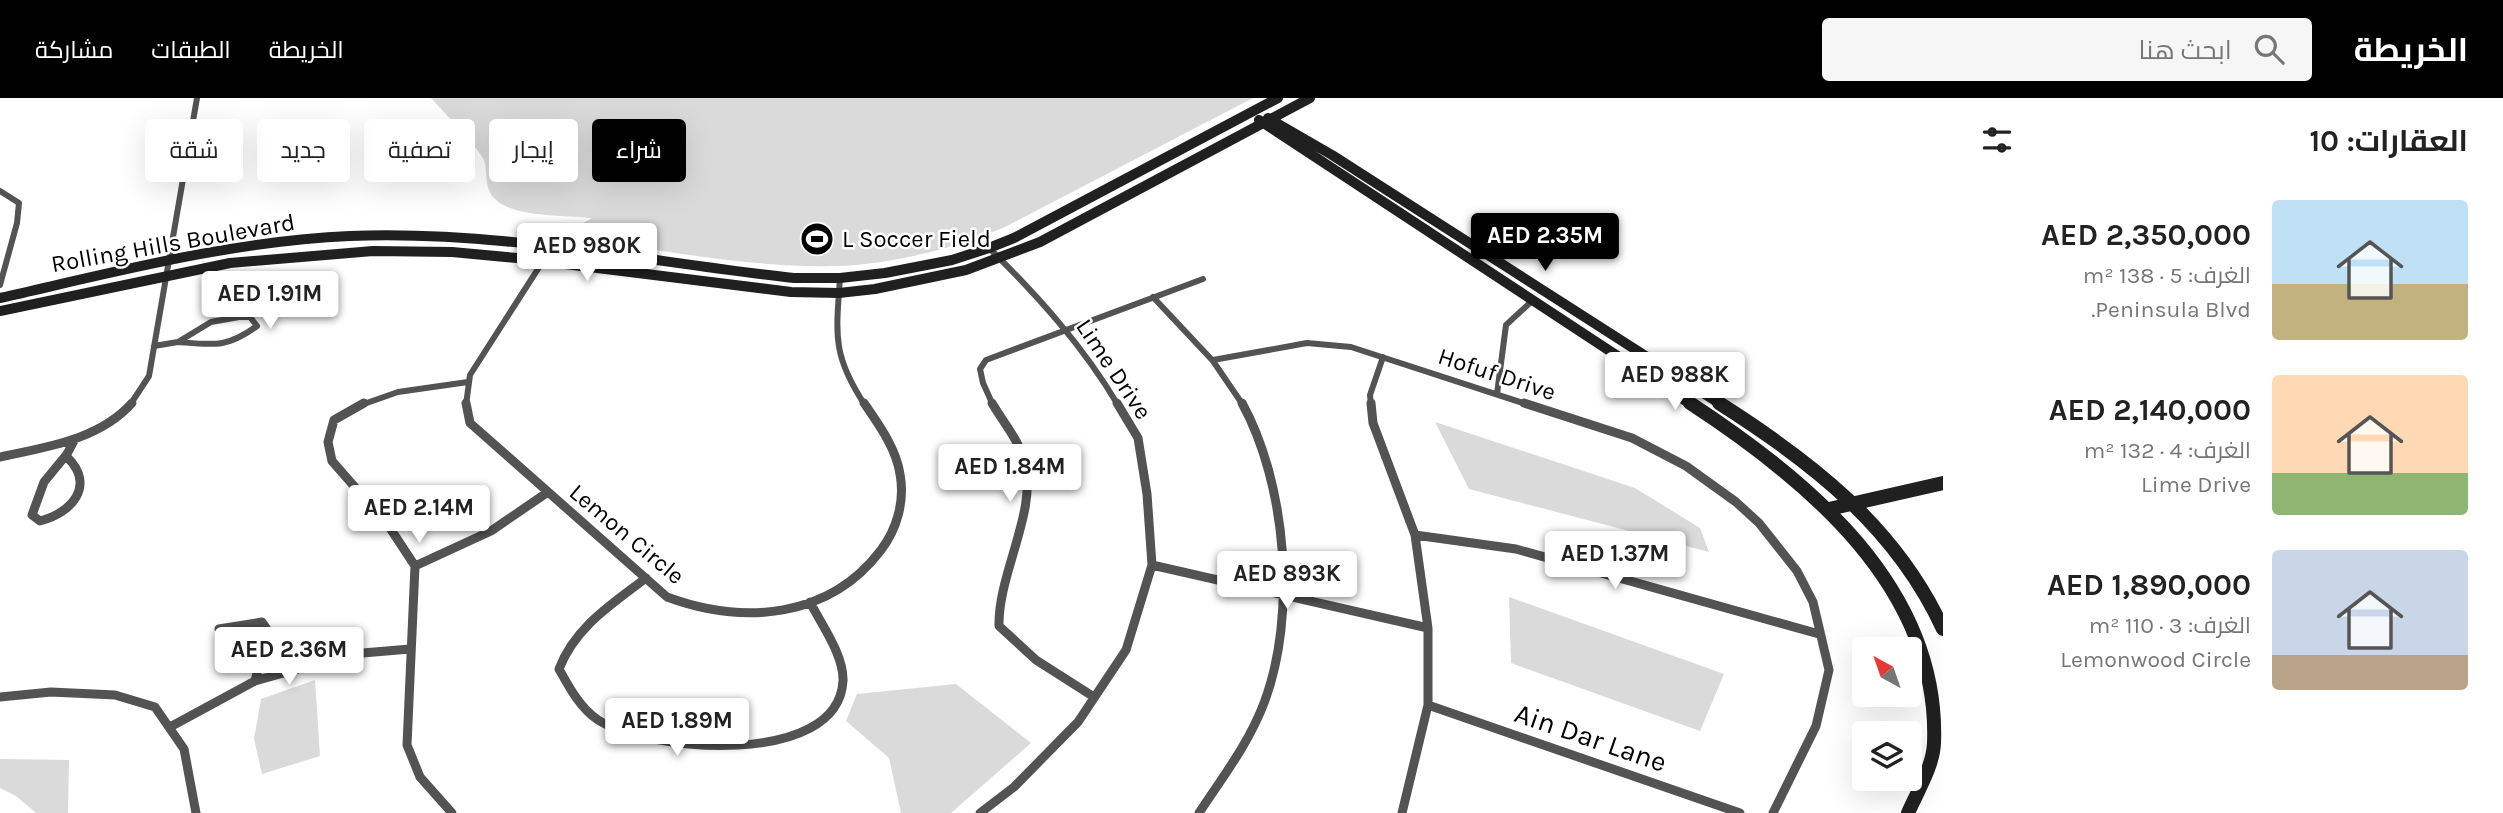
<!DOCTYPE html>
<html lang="ar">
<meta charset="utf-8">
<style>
:root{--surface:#fff;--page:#f6f6f6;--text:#222;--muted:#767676;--accent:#000}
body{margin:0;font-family:Karla,Cairo,sans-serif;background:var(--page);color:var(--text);direction:rtl;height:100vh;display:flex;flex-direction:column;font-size:26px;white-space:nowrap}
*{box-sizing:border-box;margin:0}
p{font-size:23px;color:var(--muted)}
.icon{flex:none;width:38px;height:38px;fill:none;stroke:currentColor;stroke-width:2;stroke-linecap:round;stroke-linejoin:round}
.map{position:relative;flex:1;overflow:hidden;direction:ltr}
.side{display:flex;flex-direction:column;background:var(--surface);width:560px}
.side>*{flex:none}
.guide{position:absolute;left:21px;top:21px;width:665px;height:63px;direction:rtl;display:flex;gap:14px}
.needle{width:46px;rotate:320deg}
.controls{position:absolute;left:1852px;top:539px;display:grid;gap:14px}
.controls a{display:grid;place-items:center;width:70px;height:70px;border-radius:7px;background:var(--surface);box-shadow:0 7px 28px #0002;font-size:35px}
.price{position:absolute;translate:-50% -60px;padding:0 16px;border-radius:7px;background:#fff;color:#222;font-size:23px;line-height:46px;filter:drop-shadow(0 2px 4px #0008)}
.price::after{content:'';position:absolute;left:50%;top:42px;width:21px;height:16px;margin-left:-10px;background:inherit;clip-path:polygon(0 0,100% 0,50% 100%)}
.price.active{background:var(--accent);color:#fff}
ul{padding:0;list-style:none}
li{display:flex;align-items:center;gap:21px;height:175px;padding:0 35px}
li span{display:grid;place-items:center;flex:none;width:196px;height:140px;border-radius:7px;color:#555}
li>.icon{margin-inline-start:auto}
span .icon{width:84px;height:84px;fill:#fffc;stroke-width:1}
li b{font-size:30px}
h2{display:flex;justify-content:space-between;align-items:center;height:84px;padding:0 35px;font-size:30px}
.pill{padding:0 24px;border-radius:7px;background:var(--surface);box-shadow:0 7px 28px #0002;font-size:24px;line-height:63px}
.pill.active{background:var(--accent);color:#fff}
header{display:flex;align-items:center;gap:42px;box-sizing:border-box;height:98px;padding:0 35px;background:var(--accent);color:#fff}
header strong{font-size:33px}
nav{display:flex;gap:38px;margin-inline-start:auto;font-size:24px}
.search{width:490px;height:63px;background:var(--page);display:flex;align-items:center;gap:18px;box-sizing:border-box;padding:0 24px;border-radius:7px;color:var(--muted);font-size:26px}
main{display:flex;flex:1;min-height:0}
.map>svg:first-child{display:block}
.green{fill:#dadada}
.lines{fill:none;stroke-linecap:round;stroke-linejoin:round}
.minor-far1{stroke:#535353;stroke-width:6}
.minor{stroke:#535353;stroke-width:9}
.secondary-far1{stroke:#202020;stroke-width:10}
.secondary{stroke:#202020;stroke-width:14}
.labels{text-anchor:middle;stroke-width:5;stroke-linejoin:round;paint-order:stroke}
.poi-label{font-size:24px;fill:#000;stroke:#fff;text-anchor:start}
.street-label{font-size:24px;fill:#000;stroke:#fff}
.near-street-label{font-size:28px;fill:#000;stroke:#fff}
</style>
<header>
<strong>الخريطة</strong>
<div class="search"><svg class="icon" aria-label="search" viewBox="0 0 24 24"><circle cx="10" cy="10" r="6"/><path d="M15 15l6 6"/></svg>ابحث هنا</div>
<nav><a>الخريطة</a><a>الطبقات</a><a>مشاركة</a></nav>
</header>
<main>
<section class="side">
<h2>العقارات: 10<svg class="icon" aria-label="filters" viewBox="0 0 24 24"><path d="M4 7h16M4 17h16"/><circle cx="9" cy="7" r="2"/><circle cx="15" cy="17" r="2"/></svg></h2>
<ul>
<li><span style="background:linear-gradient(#bfe0f5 60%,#c2b280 0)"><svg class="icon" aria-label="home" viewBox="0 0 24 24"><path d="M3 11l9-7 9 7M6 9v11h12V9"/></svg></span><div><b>AED 2,350,000</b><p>الغرف: 5 · 138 m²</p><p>Peninsula Blvd.</p></div></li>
<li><span style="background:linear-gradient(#ffd9b3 70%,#8fb573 0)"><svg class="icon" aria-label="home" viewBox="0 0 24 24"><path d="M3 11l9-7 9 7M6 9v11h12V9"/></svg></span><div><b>AED 2,140,000</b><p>الغرف: 4 · 132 m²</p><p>Lime Drive</p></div></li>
<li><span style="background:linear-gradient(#c9d6e8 75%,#b9a48a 0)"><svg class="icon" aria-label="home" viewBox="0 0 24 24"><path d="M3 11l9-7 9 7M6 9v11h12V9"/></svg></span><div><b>AED 1,890,000</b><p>الغرف: 3 · 110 m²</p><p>Lemonwood Circle</p></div></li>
</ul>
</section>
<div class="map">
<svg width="1943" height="715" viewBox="0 0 1943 715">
<rect width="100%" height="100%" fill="#fff"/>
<path class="green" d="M 431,0 L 1253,0 L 1003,130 C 951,151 893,166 837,168 C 745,170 651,150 560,138 L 592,120 C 567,117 510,120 493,99 C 484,88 488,74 484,62 C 480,52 441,11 431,0 Z
M 1435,324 L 1635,390 L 1700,430 L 1709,454 L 1469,391 Z
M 1509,499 L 1724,576 L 1700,633 L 1511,565 Z
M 315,582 L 320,658 L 262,676 L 254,641 L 261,601 Z
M 956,586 L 1031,645 L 951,715 L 901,715 L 889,660 L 846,623 L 857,596 Z
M 0,661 L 69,662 L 68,715 L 36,715 L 16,698 L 0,690 Z"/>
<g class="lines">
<path class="minor-far1" d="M 0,93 L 19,105 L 17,125 L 0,187
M 989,150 C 1038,198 1083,248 1118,307
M 840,180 C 836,237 832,257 865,307
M 1153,199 L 1213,263 L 1243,307
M 239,219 L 250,219 L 257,228 C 227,250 214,247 178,244 L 211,224 Z
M 154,248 L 178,244
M 1213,262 L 1307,245 L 1351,249 L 1529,307
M 1497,296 L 1506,227 L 1532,203
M 130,307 L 149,278 L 197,0
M 361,307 L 398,294 L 468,284
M 466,307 L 470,277 L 552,149
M 993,307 L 983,285 L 980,271 L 986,262 L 1203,181
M 1371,307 L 1370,297 L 1383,259"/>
<path class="minor" d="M 364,305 L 334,322 L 328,344 L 332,363 L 388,427 L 415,468 L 407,647 L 420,679 L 452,715
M 466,305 L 470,325 L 667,499 C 743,527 829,521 881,452 C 897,431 905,403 900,376 C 896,350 879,327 864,305
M 992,305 C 1003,324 1018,341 1024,362 C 1039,412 998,474 999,528 L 1036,562 L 1094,599
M 1371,305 L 1373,325 L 1415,437 L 1428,530 L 1428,607 L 1402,715
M 1524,305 L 1632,340 L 1686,368 L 1736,404 L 1759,425 L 1797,473 L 1813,504 L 1829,572 L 1816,628 L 1773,715
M 0,359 C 46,349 99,342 132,305
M 67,359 C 96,387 72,415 40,423 L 32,417 L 44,384 L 67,356 L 75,341
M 1415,437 L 1516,451 L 1819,536
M 1152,467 L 1428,530
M 415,468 L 491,433 L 548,394
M 646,480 C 612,506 575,529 559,571 C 569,589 580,610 598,622 C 649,654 838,670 843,583 C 844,557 821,526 810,504
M 219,531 L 262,524 L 268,533 L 255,583
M 0,599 L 51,594 L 115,597 L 155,609 L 184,651 L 196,715
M 1428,607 L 1740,715
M 170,629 L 255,583 L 351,556 L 410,551
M 980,715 L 1014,689 L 1078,624 L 1126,552 L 1152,467 L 1147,396 L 1138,340 L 1117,305
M 1199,715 C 1222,680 1249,645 1264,605 C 1297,518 1287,387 1242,305"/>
<path class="secondary-far1" d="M 1268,20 L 1332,57 L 1722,307
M 1259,22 L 1692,307
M 0,200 C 115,174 232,143 350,138 C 499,132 647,164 794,180 L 840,180 L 885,175 L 952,162 L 989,150 L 1014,140 L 1278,0
M 0,213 L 230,165 L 373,153 L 452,154 L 517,160 L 791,194 L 839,195 L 875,191 L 966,172 L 1040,144 L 1310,0"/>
<path class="secondary" d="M 1690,305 C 1808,382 1940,490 1934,645 C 1933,669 1917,694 1908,715
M 1719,305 C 1812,364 1896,429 1943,531
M 1829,411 L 1943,385"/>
</g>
<defs>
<symbol id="stadium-disc" viewBox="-11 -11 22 22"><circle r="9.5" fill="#000" stroke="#fff"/><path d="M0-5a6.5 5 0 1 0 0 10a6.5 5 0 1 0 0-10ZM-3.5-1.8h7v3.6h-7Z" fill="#fff"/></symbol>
</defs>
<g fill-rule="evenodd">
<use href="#stadium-disc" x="798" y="122" width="38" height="38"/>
</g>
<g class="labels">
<g class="poi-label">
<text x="842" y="149">L Soccer Field</text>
</g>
<g class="street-label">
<text transform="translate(173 145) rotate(-10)" y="8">Rolling Hills Boulevard</text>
<text transform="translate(1114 271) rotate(56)" y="8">Lime Drive</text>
<text transform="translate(1497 276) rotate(18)" y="8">Hofuf Drive</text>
<text transform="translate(627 436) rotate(40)" y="8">Lemon Circle</text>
</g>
<g class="near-street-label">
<text transform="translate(1591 639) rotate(19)" y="10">Ain Dar Lane</text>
</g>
</g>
</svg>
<div class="controls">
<a><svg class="needle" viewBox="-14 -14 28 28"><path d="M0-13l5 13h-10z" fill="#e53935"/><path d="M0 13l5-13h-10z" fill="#767676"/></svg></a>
<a><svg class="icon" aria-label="layers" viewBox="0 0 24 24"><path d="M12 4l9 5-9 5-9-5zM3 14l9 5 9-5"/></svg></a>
</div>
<b class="price active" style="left:1545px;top:175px">AED 2.35M</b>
<b class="price" style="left:587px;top:185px">AED 980K</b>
<b class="price" style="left:270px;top:233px">AED 1.91M</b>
<b class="price" style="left:1675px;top:314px">AED 988K</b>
<b class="price" style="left:1010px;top:406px">AED 1.84M</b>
<b class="price" style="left:419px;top:447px">AED 2.14M</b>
<b class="price" style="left:1615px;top:493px">AED 1.37M</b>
<b class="price" style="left:1287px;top:513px">AED 893K</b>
<b class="price" style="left:289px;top:589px">AED 2.36M</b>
<b class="price" style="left:677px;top:660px">AED 1.89M</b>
<div class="guide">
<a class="pill active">شراء</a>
<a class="pill">إيجار</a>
<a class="pill">تصفية</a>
<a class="pill">جديد</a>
<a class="pill">شقة</a>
</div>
</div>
</main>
